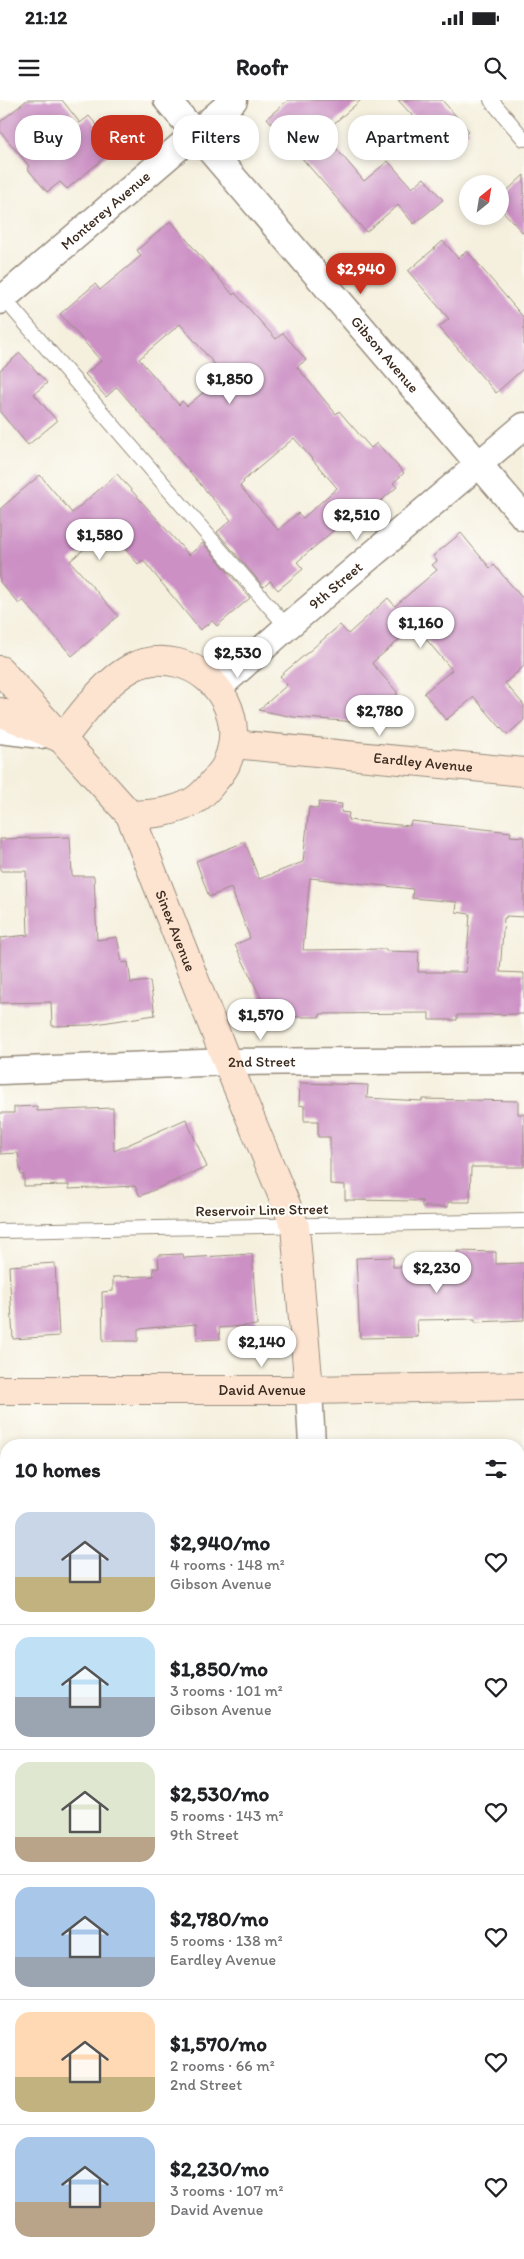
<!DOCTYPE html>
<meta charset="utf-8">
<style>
:root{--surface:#fff;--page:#f2f2f2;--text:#202124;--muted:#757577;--line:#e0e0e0;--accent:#c8321e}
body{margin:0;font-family:Itim,sans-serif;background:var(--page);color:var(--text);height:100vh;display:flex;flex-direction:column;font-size:19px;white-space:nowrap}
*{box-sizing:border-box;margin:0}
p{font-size:16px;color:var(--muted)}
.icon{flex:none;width:28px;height:28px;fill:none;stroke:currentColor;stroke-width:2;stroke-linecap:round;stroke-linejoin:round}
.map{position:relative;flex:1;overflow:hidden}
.sheet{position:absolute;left:0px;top:1339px;width:525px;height:821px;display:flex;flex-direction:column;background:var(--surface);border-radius:20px 20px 0 0;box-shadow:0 2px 8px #0003}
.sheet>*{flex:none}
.top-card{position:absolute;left:15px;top:15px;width:495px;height:45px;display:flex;gap:10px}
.needle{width:32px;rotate:30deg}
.fabs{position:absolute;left:459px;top:75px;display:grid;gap:10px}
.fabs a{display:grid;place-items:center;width:50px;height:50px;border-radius:50%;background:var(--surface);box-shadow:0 2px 8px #0003;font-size:25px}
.price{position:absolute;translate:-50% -42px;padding:0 11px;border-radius:18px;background:#fff;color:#222;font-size:16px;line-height:32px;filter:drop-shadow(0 1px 2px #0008)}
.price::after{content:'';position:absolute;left:50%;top:30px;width:15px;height:11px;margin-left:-8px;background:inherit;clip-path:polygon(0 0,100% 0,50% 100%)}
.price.current{background:var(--accent);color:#fff}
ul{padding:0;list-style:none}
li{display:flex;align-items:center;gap:15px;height:125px;padding:0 15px}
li+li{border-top:1px solid var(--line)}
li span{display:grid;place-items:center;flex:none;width:140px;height:100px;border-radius:15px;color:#555}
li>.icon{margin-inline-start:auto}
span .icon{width:60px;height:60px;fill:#fffc;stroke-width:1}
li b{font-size:21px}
h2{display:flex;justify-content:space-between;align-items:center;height:60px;padding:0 15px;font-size:21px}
.chip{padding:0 18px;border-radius:20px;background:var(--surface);box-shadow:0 2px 8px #0003;font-size:18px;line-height:45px}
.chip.current{background:var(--accent);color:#fff}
.status{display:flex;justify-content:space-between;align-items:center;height:35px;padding:0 25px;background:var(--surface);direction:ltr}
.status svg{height:14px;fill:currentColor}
header{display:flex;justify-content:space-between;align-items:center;height:65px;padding:0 15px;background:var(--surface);font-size:22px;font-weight:700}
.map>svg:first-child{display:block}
.building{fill:#cc90c5;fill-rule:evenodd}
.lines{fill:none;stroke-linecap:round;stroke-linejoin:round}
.lane-casing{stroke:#988d7e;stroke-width:16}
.street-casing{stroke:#988d7e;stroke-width:29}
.secondary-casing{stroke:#988d7e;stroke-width:30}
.lane{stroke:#fff;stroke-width:14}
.street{stroke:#fff;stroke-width:26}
.secondary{stroke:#fde4d1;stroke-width:28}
.labels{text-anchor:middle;stroke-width:4.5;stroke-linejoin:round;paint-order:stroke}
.street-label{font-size:15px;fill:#3b2a1e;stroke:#fdfcf7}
</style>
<div class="status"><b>21:12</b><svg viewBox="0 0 49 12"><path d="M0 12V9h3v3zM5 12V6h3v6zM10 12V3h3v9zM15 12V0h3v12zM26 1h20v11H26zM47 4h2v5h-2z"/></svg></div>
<header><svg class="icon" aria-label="menu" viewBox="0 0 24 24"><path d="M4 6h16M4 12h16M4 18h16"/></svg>Roofr<svg class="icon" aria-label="search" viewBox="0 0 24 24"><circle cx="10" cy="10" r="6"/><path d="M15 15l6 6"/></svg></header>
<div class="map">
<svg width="524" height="2159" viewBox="0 0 524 2159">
<rect width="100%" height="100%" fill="#fdfcf7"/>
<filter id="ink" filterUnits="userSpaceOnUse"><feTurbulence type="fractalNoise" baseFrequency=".02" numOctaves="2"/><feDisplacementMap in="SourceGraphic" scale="10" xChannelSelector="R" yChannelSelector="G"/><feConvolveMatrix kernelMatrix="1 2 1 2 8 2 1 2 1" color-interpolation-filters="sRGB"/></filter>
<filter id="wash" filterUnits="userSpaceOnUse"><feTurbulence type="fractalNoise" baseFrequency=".0096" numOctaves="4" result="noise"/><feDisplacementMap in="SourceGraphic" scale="20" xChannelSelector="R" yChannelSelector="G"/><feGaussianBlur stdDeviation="1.12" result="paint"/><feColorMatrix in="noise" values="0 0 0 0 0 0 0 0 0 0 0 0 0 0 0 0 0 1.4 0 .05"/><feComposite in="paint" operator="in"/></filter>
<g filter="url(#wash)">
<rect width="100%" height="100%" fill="#f5f0de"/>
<g id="blocks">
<path class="building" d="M 27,0 L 62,0 L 80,23 L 89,16 L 116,48 L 67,89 L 60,82 L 47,92 L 27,68 L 29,66 L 0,31 L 0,22 Z
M 288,0 L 361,0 L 323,33 L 364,81 L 388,61 L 412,88 L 424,78 L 443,100 L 414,124 L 398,105 L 366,132 L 267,18 Z
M 398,0 L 442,0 L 469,31 L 446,52 Z
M 524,75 L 524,134 L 500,108 L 500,97 Z
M 171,121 L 233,195 L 235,193 L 276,239 L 283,233 L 306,260 L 297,267 L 336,314 L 339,311 L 371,348 L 377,343 L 404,373 L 393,383 L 397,387 L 369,411 L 363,405 L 297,462 L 303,469 L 278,490 L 270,481 L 264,487 L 217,432 L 231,420 L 117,287 L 106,297 L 85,274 L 101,261 L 60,214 L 95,184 L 100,190 L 141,156 L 137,150 ZM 180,224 L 224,275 L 187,306 L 182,301 L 179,305 L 139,259 ZM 294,338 L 337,388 L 303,418 L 298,413 L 278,430 L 240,386 L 244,382 L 243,381 Z
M 443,141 L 458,158 L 467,151 L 524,218 L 524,268 L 496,293 L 439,227 L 449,219 L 408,171 Z
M 20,253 L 47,283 L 34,294 L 57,321 L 28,345 L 0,312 L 0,270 Z
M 117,374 L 189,455 L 203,443 L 250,498 L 217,526 L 212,521 L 200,530 L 143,460 L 138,464 L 108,429 L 70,461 L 118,516 L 72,556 L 23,500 L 19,504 L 0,482 L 0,409 L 40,375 L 72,413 Z
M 461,433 L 490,468 L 494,465 L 524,500 L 524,566 L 505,583 L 524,605 L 524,620 L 507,635 L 474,597 L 446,620 L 424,593 L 452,570 L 415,526 L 372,563 L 397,592 L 394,625 L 293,617 L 259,610 L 287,585 L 280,576 L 340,525 L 348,534 L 388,498 L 395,506 L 437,470 L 432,465 L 437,461 L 433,456 Z
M 319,702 L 342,704 L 341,712 L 349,713 L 348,720 L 410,726 L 411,721 L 511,732 L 510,736 L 524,737 L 524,817 L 506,816 L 506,818 L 504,818 L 500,872 L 524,873 L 524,914 L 457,915 L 457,920 L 429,920 L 429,913 L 320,914 L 320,917 L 266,917 L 266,908 L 235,845 L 250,838 L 231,788 L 209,797 L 196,761 L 245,742 L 259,779 L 303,762 L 309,707 L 318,709 ZM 310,778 L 413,789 L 412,798 L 457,802 L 456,812 L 470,814 L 466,872 L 418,872 L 419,852 L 386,851 L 386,849 L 303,850 Z
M 70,737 L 72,776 L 94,776 L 97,840 L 117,837 L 122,863 L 128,862 L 131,883 L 150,881 L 155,915 L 89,925 L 52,926 L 51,902 L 0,903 L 0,838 L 28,835 L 26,771 L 0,771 L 0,739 Z
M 300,983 L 368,985 L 367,998 L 422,1001 L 422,999 L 518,1001 L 518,1014 L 524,1014 L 524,1067 L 471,1067 L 470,1102 L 448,1102 L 448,1107 L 422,1107 L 422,1101 L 345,1100 L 345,1085 L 330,1084 L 330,1037 L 318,1037 L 318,1021 L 304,1021 L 304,1006 L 299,1005 Z
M 37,1006 L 37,1011 L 113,1008 L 114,1051 L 186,1019 L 207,1067 L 140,1096 L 135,1086 L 69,1089 L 69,1085 L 24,1086 L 24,1075 L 21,1075 L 18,1053 L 0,1054 L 0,1013 L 14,1013 L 14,1007 Z
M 457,1151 L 496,1152 L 496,1164 L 524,1163 L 524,1220 L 475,1222 L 475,1219 L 417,1220 L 418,1237 L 360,1238 L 356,1158 L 393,1157 L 393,1167 L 458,1166 Z
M 183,1154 L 184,1158 L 252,1154 L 257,1225 L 219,1228 L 220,1239 L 197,1240 L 196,1224 L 138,1229 L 138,1241 L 103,1241 L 102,1192 L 113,1191 L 113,1177 L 154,1176 L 153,1168 L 159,1168 L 158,1155 Z
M 55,1163 L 59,1236 L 13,1239 L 9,1166 Z"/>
</g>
</g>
<g filter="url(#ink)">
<use href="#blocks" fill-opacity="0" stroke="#988d7e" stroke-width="1"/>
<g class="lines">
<defs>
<path id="lane" d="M 491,0 L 524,39
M 0,194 L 287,527
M 0,1131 L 524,1121"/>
<g id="street">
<path id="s1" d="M 167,0 L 524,417"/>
<path id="s2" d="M 0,201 L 234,0"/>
<path id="s3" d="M 218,588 L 287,527 L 524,326"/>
<path d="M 0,630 L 41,635"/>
<path id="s4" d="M 0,971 L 227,962 L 524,960"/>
<path d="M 309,1290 L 312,1345"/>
<path d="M 519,1471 L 524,1470"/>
<path d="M 0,1510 L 6,1509"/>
<path d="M 0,1803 L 6,1885"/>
<path d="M 27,2154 L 27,2159"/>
<path d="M 373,2154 L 374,2159"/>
</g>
<g id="secondary">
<path id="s5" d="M 0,570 L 130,715 L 227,962 L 295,1126 L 309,1290"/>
<path d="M 0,612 L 62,639 C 82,615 102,584 131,568 C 146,560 161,559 178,563 C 221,574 245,621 227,662 C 225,669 219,675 214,681 C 208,689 201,697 192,702 C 172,713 152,714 130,715"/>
<path id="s6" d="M 233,644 L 524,672"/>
<path id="s7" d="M 0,1290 L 309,1290 L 524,1286"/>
</g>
</defs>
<use href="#lane" class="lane-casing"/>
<use href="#street" class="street-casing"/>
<use href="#secondary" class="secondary-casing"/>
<use href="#lane" class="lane"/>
<use href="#street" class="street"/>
<use href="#secondary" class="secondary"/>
</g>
</g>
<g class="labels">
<g class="street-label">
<text dy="5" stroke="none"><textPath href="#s2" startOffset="139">Monterey Avenue</textPath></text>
<text dy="5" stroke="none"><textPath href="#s1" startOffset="335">Gibson Avenue</textPath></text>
<text dy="5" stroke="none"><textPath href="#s3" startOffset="156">9th Street</textPath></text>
<text dy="5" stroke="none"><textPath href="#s6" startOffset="191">Eardley Avenue</textPath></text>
<text dy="5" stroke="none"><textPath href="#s5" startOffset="319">Sinex Avenue</textPath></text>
<text dy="5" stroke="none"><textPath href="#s4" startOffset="262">2nd Street</textPath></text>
<text transform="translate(262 1110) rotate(-1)" y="5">Reservoir Line Street</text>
<text dy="5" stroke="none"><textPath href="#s7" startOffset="262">David Avenue</textPath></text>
</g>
</g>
</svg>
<div class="fabs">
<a><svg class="needle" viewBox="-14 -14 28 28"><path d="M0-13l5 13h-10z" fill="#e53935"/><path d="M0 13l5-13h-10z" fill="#757577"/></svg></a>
</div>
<b class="price current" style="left:361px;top:195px">$2,940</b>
<b class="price" style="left:230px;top:305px">$1,850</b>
<b class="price" style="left:357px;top:441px">$2,510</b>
<b class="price" style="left:100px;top:461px">$1,580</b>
<b class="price" style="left:421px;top:549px">$1,160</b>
<b class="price" style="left:238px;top:579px">$2,530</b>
<b class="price" style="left:380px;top:637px">$2,780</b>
<b class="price" style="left:261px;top:941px">$1,570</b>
<b class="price" style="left:437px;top:1194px">$2,230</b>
<b class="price" style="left:262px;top:1268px">$2,140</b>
<div class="top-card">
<a class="chip">Buy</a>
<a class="chip current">Rent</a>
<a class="chip">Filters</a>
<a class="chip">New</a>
<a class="chip">Apartment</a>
</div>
<section class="sheet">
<h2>10 homes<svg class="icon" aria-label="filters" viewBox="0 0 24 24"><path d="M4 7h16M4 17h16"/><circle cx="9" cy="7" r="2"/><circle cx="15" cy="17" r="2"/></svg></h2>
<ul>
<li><span style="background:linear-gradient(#c9d6e8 65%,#c2b280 0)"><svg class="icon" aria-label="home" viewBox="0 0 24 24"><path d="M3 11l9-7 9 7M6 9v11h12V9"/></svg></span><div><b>$2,940/mo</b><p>4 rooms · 148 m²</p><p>Gibson Avenue</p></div><svg class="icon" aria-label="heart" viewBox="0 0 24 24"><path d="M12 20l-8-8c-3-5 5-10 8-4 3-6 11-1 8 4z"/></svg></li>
<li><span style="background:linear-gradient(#bfe0f5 60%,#9aa5b1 0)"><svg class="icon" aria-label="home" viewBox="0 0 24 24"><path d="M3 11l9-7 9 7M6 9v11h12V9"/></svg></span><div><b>$1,850/mo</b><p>3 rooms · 101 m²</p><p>Gibson Avenue</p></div><svg class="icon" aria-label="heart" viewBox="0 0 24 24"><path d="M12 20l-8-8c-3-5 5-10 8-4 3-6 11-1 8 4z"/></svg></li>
<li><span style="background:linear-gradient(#dfe7d0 75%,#b9a48a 0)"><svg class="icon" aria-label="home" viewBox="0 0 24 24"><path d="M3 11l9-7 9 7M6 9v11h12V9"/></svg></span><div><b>$2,530/mo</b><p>5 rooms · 143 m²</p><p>9th Street</p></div><svg class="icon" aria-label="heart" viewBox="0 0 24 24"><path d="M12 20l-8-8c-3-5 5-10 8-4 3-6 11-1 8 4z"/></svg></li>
<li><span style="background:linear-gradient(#a9c7e8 70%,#9aa5b1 0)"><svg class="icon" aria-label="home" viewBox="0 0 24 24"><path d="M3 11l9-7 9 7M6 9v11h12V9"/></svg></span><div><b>$2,780/mo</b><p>5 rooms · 138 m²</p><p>Eardley Avenue</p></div><svg class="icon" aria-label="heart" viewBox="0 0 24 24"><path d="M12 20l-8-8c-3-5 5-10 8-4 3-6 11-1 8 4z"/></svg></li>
<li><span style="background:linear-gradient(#ffd9b3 65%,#c2b280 0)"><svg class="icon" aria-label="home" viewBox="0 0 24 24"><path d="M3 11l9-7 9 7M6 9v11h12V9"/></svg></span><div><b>$1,570/mo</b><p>2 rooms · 66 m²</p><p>2nd Street</p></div><svg class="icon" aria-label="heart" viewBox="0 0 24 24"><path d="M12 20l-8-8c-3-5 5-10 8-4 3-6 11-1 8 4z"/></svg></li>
<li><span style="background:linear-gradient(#a9c7e8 65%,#b9a48a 0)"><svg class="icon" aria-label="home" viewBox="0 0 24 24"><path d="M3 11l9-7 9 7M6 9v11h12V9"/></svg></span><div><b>$2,230/mo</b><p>3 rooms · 107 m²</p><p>David Avenue</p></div><svg class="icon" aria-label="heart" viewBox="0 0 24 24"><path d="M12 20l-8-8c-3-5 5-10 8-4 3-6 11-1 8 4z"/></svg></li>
</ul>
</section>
</div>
